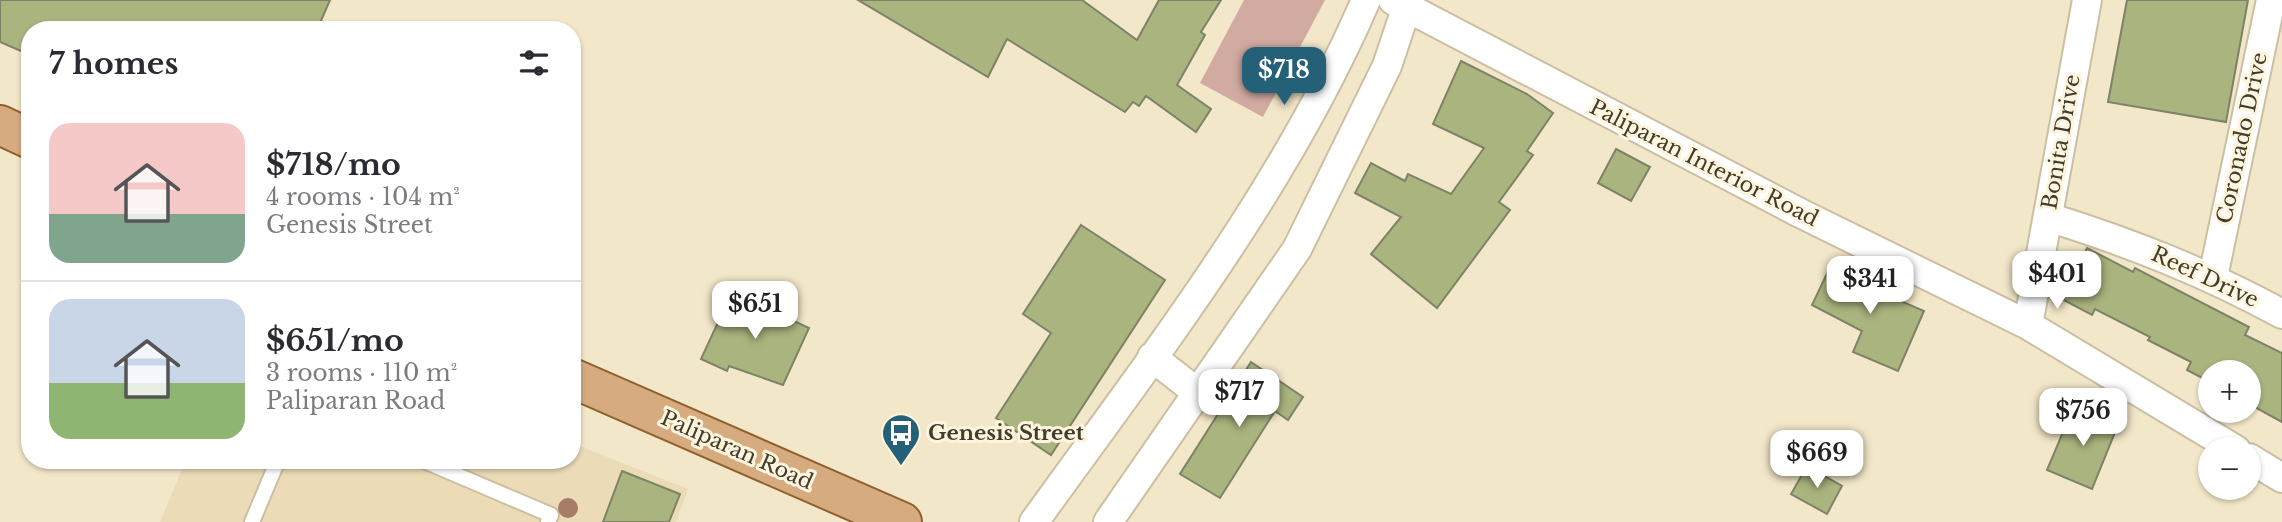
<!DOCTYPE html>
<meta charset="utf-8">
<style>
:root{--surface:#fff;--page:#f7f7f7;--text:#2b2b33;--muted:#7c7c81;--line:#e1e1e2;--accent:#246178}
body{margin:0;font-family:"Libre Baskerville",serif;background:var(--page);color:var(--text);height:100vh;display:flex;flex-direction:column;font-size:26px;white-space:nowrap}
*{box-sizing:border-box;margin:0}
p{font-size:23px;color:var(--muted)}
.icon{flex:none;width:38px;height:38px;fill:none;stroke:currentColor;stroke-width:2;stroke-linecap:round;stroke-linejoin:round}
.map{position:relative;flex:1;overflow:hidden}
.drawer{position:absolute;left:21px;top:21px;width:560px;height:448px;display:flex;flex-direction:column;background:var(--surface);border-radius:28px;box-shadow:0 2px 5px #0004}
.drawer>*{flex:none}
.fabs{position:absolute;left:2198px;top:360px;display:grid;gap:14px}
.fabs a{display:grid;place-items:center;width:63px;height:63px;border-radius:50%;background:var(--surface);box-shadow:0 2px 5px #0004;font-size:35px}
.price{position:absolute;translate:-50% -60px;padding:0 16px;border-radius:14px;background:#fff;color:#222;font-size:23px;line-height:46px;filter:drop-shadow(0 2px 4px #0008)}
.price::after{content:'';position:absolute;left:50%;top:42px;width:21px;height:16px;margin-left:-10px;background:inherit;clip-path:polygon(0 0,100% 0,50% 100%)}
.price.current{background:var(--accent);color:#fff}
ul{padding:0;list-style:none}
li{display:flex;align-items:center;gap:21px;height:175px;padding:0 28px}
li+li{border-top:2px solid var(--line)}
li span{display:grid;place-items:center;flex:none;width:196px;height:140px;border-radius:21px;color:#555}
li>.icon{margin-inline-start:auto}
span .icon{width:84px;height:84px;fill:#fffc;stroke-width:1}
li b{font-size:30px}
h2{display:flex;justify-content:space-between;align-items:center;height:84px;padding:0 28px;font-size:30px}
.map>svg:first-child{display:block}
.built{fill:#ebdcb7}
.green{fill:#d1aba2}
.building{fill:#aab47e;stroke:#7e8367;stroke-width:2}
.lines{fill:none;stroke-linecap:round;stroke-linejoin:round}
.service-casing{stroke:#cbbfa2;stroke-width:18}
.minor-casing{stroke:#cbbfa2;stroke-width:32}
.primary-casing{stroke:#90602d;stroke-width:42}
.service{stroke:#fff;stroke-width:14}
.minor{stroke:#fff;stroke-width:28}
.primary{stroke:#d6ab80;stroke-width:38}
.tree{fill:#a87c67}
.labels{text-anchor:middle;stroke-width:6;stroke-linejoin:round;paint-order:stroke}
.street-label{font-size:21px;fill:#413c30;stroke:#fef5dc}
.poi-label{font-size:21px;font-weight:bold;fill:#413c30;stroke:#fef5dc;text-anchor:start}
</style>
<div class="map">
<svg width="2282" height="522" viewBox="0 0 2282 522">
<rect width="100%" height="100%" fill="#f3e7c9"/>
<path class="built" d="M 572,443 L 688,489 L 676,522 L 160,522 L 186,460 L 572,460 Z"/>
<path class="green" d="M 1244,0 L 1325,0 L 1263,117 L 1200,83 Z"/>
<path class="building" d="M 0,0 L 330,0 L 317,30 L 30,30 L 30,55 L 0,42 Z
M 858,0 L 1082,0 L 1137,40 L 1159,0 L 1221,0 L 1201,32 L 1205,35 L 1177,85 L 1211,109 L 1196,132 L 1146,96 L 1139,106 L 1133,102 L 1125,112 L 1007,39 L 988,77 Z
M 2127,0 L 2248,0 L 2226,122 L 2108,102 Z
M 1461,61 L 1527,94 L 1553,113 L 1527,151 L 1533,155 L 1499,202 L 1510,210 L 1437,308 L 1371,254 L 1401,217 L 1355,193 L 1371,163 L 1405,181 L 1408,174 L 1451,194 L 1484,148 L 1433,124 Z
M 1616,149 L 1650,167 L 1631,201 L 1598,183 Z
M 1081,225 L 1165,280 L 1051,455 L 996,418 L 1051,333 L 1023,314 Z
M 2087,248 L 2133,272 L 2135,268 L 2249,327 L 2245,335 L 2282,353 L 2282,422 L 2249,404 L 2249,373 L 2210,373 L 2210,382 L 2187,370 L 2191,362 L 2148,340 L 2150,337 L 2095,309 L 2092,315 L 2060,298 Z
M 1831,265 L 1869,277 L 1866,286 L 1924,311 L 1898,371 L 1853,352 L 1862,331 L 1812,305 Z
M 732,292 L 809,328 L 783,385 L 729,366 L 727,371 L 701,359 Z
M 1251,362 L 1303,397 L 1288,420 L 1275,411 L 1220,498 L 1180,474 Z
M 2074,406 L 2118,425 L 2092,489 L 2047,470 Z
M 1807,466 L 1842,486 L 1827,514 L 1791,494 Z
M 622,471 L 680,494 L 669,522 L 603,522 Z"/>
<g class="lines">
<defs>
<path id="service" d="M 422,460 L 551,515 L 548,522
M 252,522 L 278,460"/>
<path id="minor" d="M 1393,0 L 1800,213 L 2028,325 L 2236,450
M 2048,217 C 2131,243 2205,272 2282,314
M 2213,277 L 2271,0
M 2028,325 L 2087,0
M 1152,357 L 1198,393
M 2249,458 L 2282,478
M 1034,522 C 1154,355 1284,190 1366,0
M 1108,522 L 1297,249 L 1387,66 L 1409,0"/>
<path id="primary" d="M 0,125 L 30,139
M 572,378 L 902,522"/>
</defs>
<use href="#service" class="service-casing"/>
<use href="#minor" class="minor-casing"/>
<use href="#primary" class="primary-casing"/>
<use href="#service" class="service"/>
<use href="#minor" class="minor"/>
<use href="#primary" class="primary"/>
</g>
<circle class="tree" cx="568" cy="508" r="10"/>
<defs>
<symbol id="bus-pin" viewBox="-11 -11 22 30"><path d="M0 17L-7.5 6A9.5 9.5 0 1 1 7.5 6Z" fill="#246178" stroke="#fef5dc"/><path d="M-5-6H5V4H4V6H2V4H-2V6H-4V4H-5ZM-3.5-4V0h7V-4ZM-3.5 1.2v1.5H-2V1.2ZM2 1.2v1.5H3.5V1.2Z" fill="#fff"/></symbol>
</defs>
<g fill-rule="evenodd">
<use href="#bus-pin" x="879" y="411" width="44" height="60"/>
</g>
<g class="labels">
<g class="street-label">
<text transform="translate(2242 138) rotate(-78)" y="7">Coronado Drive</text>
<text transform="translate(2061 142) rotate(-80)" y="7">Bonita Drive</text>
<text transform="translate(1704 163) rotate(27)" y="7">Paliparan Interior Road</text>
<text transform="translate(2205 277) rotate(25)" y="7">Reef Drive</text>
<text transform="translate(737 450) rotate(24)" y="7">Paliparan Road</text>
</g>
<g class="poi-label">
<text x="928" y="440">Genesis Street</text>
</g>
</g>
</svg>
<div class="fabs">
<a>+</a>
<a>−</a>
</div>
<b class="price current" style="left:1284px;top:107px">$718</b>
<b class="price" style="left:2057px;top:311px">$401</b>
<b class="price" style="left:1870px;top:316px">$341</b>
<b class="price" style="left:755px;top:341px">$651</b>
<b class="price" style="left:1239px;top:429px">$717</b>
<b class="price" style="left:2083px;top:448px">$756</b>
<b class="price" style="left:1817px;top:490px">$669</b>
<section class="drawer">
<h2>7 homes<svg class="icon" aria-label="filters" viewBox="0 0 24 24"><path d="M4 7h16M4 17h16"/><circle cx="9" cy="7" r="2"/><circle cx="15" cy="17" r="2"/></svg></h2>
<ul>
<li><span style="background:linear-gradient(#f6c9c9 65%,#7fa58c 0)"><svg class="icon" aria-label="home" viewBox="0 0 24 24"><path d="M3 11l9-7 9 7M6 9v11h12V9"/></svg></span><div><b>$718/mo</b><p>4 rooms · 104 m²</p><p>Genesis Street</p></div></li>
<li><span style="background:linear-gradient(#c9d6e8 60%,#8fb573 0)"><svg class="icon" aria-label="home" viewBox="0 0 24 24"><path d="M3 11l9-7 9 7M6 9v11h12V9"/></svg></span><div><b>$651/mo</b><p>3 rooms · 110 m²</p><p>Paliparan Road</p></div></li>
</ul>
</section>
</div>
